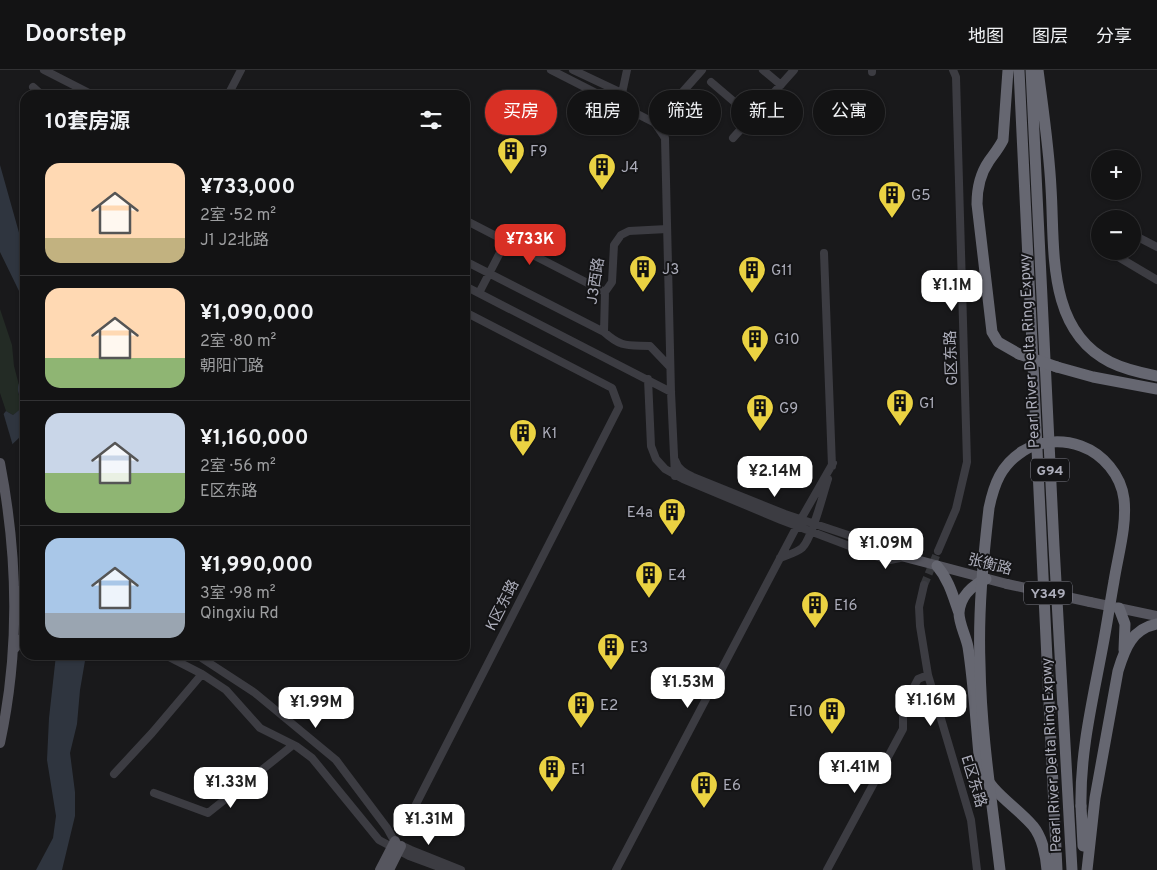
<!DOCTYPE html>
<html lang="zh">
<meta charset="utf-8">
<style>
:root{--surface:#131314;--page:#1c1c1d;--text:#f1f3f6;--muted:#9d9ea0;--line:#323234;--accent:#d93025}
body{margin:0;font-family:Overpass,"Noto Sans SC",sans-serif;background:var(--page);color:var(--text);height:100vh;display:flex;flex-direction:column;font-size:19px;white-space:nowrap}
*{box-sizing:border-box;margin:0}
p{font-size:16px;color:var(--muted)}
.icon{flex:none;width:28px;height:28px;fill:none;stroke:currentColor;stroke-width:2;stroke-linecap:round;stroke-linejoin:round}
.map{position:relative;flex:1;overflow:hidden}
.panel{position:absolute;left:20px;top:20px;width:450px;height:570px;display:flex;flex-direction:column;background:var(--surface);border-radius:15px;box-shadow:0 1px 4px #0004,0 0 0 1px var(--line)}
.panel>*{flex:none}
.top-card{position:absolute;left:485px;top:20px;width:475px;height:45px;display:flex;gap:10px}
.tools{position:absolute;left:1091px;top:80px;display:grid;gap:10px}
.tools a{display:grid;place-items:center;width:50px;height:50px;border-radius:50%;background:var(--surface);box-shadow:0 1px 4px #0004,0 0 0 1px var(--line);font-size:25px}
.price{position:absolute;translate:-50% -42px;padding:0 11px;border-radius:10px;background:#fff;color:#222;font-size:16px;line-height:32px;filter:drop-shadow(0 1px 2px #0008)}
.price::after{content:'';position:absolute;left:50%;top:30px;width:15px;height:11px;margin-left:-8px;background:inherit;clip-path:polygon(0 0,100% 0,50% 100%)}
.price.selected{background:var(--accent);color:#fff}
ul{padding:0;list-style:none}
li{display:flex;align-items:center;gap:15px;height:125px;padding:0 25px}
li+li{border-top:1px solid var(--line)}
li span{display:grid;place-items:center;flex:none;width:140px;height:100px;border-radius:15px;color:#555}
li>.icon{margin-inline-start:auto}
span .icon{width:60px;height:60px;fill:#fffc;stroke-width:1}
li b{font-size:21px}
h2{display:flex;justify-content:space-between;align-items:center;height:60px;padding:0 25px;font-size:21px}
.chip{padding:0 18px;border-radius:22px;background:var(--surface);box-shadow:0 1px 4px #0004,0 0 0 1px var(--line);font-size:18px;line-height:45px}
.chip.selected{background:var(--accent);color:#fff}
header{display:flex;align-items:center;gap:30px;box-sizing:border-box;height:70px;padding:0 25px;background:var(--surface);border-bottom:1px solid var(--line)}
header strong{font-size:24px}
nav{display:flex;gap:28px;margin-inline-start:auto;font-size:18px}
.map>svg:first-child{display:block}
.green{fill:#232b25}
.water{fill:#2f353f}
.pier{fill:#19191b}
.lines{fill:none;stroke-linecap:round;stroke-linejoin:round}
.minor-tunnel{stroke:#36373b;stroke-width:8;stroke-dasharray:8 4;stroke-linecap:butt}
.minor{stroke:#3c3c42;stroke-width:8}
.major{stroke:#56565f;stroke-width:10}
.highway{stroke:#666771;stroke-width:11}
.major-bridge{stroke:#56565f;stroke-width:10}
.highway-bridge{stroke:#666771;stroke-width:11}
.labels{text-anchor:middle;stroke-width:4;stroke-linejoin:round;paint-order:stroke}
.shield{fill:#141416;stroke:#7e7f89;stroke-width:1}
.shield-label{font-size:14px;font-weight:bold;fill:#acadba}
.poi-label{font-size:15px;fill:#acadba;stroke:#141416;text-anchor:start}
.street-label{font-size:15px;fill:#acadba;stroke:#141416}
</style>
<header>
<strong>Doorstep</strong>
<nav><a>地图</a><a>图层</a><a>分享</a></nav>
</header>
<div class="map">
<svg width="1157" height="800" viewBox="0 0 1157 800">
<rect width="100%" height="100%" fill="#19191b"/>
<path class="green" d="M 0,239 L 12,275 L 14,296 L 19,315 L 18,323 L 23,334 L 20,340 L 13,345 L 6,341 L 0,323 Z"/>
<path class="water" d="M 0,95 L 25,184 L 25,248 L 23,232 L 19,221 L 0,182 Z
M 25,301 L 25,364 L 21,366 L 0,386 L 0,348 L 6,341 L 13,345 L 23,337 C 24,331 19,328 18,321 C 17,314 22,307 25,301 Z
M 56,585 L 86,585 L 80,620 L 77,654 L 70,683 L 75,722 L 75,746 L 62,800 L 36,800 L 53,768 L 56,746 L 47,690 L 49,648 Z"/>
<path class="pier" d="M 3,342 L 13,376 L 0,389 L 0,345 Z"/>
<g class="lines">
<path class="minor-tunnel" d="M 924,515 L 938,481"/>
<path class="minor" d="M 44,0 L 93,25
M 551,0 L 655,53 L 665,68 L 671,322 L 675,406
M 573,0 L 622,23
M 763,0 L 781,15
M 872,0 L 872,2
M 711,12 L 752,47
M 33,17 L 42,25
M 228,25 L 241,0
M 621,28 L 627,0
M 655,53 L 702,0
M 733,68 L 794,0
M 465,150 L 605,222
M 667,159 L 629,161 L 621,165 L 614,175 L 612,212 L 605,222 L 604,262 C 622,278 627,275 650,276 L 670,297
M 1132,164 L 1157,177
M 824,183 L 832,396
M 1115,185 L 1157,210
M 465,191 L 604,262
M 465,216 L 671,322
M 479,223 L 506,171
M 648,309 L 651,376 L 656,389 L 665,399 L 683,409 L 781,450 L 881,488 L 890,490 L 905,487
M 675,390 C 678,399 684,403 693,407 L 785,444 L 896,481 L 905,487
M 938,481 L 956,439 L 967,392 L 956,7 L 953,0
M 780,488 C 787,485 796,483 802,478 C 812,469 823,424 828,409
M 924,515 L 919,537 L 920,556 L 928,605 L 971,750 L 977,800
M 165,585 L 202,604
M 197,585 L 255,623 L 336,690 L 387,758 L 396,774
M 114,704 L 152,663 L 202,604 L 226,620 L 260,658 L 296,676 L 312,688 L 379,770 L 409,786 L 447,800
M 154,723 L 208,743 L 293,675
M 410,746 L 619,337 L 612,318 L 465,242
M 398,774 L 411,780 L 461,800
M 616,800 L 797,456 L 833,393
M 827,800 L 903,659 L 903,638 L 918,609 L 928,605"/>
<path class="major" d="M 0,393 C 18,486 20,580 0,673
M 905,487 L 1007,514
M 16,520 L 25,537
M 1090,532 L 1157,546
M 14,579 L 25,565
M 380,800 L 395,771
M 389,800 L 401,776"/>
<path class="highway" d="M 1008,0 L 1003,70 C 999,78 994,84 989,91 C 980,104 977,119 977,134 L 992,262 L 998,272 L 1019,284
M 1019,0 L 1057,800
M 1031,0 L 1054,476 L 1072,800
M 1038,0 C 1043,39 1049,78 1051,118 C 1055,178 1046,260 1110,292 C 1124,299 1141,303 1157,306
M 1057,297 L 1093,307 L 1157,319
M 937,496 C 949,510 953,526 959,543
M 986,509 C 973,515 960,526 959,543 C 959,554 966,566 968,577 C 974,616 976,656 980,695 C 989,722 1015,735 1033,756 C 1042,767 1046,786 1047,800
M 1119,538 L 1125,554 L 1124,580
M 1081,736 L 1083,776
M 1087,800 L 1095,728 L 1118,601 C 1125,578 1132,559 1157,554"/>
<path class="major-bridge" d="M 1007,514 L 1090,532"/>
<path class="highway-bridge" d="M 1019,284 L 1057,297
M 1000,800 C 992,732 981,663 980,594 C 978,542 983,490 989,438 C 994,414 1001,395 1023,381 C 1040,371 1061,369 1081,376 C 1103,384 1121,405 1124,429 C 1127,456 1118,485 1114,511 C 1110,533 1107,554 1103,575 C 1093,629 1080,681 1081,736"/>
</g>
<defs>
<symbol id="building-pin" viewBox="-11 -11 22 30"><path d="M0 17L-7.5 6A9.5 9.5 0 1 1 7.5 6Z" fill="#ead242" stroke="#141416"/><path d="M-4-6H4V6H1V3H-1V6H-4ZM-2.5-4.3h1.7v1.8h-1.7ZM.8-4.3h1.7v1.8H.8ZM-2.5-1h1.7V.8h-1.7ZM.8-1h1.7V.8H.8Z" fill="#111"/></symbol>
</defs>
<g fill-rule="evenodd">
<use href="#building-pin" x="495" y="65" width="32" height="43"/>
<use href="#building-pin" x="586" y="81" width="32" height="43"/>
<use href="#building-pin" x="876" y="109" width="32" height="43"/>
<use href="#building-pin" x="627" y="183" width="32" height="43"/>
<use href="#building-pin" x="736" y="184" width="32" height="43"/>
<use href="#building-pin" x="739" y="253" width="32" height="43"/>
<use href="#building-pin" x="884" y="317" width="32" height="43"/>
<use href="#building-pin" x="744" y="322" width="32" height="43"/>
<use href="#building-pin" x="507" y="347" width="32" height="43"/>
<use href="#building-pin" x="656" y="426" width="32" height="43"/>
<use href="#building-pin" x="633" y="489" width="32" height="43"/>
<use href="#building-pin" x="799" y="519" width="32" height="43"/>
<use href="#building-pin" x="595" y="561" width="32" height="43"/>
<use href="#building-pin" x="565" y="619" width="32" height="43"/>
<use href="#building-pin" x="816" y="625" width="32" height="43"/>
<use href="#building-pin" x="536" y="683" width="32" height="43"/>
<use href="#building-pin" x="688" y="699" width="32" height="43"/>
</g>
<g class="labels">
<g class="shield">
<rect x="1031" y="388.5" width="38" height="23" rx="4"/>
<rect x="1024" y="511.5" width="48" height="23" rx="4"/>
</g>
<g class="shield-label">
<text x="1050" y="405">G94</text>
<text x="1048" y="528">Y349</text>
</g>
<g class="poi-label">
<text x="530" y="86">F9</text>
<text x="621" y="102">J4</text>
<text x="911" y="130">G5</text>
<text x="662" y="204">J3</text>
<text x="771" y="205">G11</text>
<text x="774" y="274">G10</text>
<text x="919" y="338">G1</text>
<text x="779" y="343">G9</text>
<text x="542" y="368">K1</text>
<text x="653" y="447" text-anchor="end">E4a</text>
<text x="668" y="510">E4</text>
<text x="834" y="540">E16</text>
<text x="630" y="582">E3</text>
<text x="600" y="640">E2</text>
<text x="813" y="646" text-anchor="end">E10</text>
<text x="571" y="704">E1</text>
<text x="723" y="720">E6</text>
</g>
<g class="street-label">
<text transform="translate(595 211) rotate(-81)" y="5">J3西路</text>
<text transform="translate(1029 281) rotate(-93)" y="5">Pearl River Delta Ring Expwy</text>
<text transform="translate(951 288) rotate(-92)" y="5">G区东路</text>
<text transform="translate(990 494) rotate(14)" y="5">张衡路</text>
<text transform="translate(502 535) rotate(-63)" y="5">K区东路</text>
<text transform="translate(1051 685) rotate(-93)" y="5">Pearl River Delta Ring Expwy</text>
<text transform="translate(974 711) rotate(73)" y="5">E区东路</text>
</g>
</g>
</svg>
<div class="tools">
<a>+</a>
<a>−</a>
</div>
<b class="price selected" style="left:530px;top:196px">¥733K</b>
<b class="price" style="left:952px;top:242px">¥1.1M</b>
<b class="price" style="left:775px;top:428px">¥2.14M</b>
<b class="price" style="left:886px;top:500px">¥1.09M</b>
<b class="price" style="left:688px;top:639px">¥1.53M</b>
<b class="price" style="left:931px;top:657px">¥1.16M</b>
<b class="price" style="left:316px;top:659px">¥1.99M</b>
<b class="price" style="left:855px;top:724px">¥1.41M</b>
<b class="price" style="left:231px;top:739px">¥1.33M</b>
<b class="price" style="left:429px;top:776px">¥1.31M</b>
<div class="top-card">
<a class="chip selected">买房</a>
<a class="chip">租房</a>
<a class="chip">筛选</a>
<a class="chip">新上</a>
<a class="chip">公寓</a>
</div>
<section class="panel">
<h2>10套房源<svg class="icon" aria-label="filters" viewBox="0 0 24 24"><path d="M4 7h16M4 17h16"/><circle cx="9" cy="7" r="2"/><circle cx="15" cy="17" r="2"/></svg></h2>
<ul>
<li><span style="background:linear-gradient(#ffd9b3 75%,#c2b280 0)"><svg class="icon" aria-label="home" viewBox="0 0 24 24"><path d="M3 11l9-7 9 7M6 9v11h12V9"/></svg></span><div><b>¥733,000</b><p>2室 · 52 m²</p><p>J1 J2北路</p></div></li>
<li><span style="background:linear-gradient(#ffd9b3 70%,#8fb573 0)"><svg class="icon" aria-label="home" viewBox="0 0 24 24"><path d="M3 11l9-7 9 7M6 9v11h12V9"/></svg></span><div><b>¥1,090,000</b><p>2室 · 80 m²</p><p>朝阳门路</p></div></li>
<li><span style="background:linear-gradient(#c9d6e8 60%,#8fb573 0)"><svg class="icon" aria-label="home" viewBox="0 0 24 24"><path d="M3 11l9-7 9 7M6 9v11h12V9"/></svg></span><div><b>¥1,160,000</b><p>2室 · 56 m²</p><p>E区东路</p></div></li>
<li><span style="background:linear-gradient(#a9c7e8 75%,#9aa5b1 0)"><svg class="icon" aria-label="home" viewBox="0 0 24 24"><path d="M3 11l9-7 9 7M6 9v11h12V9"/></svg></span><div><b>¥1,990,000</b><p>3室 · 98 m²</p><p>Qingxiu Rd</p></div></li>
</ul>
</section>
</div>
